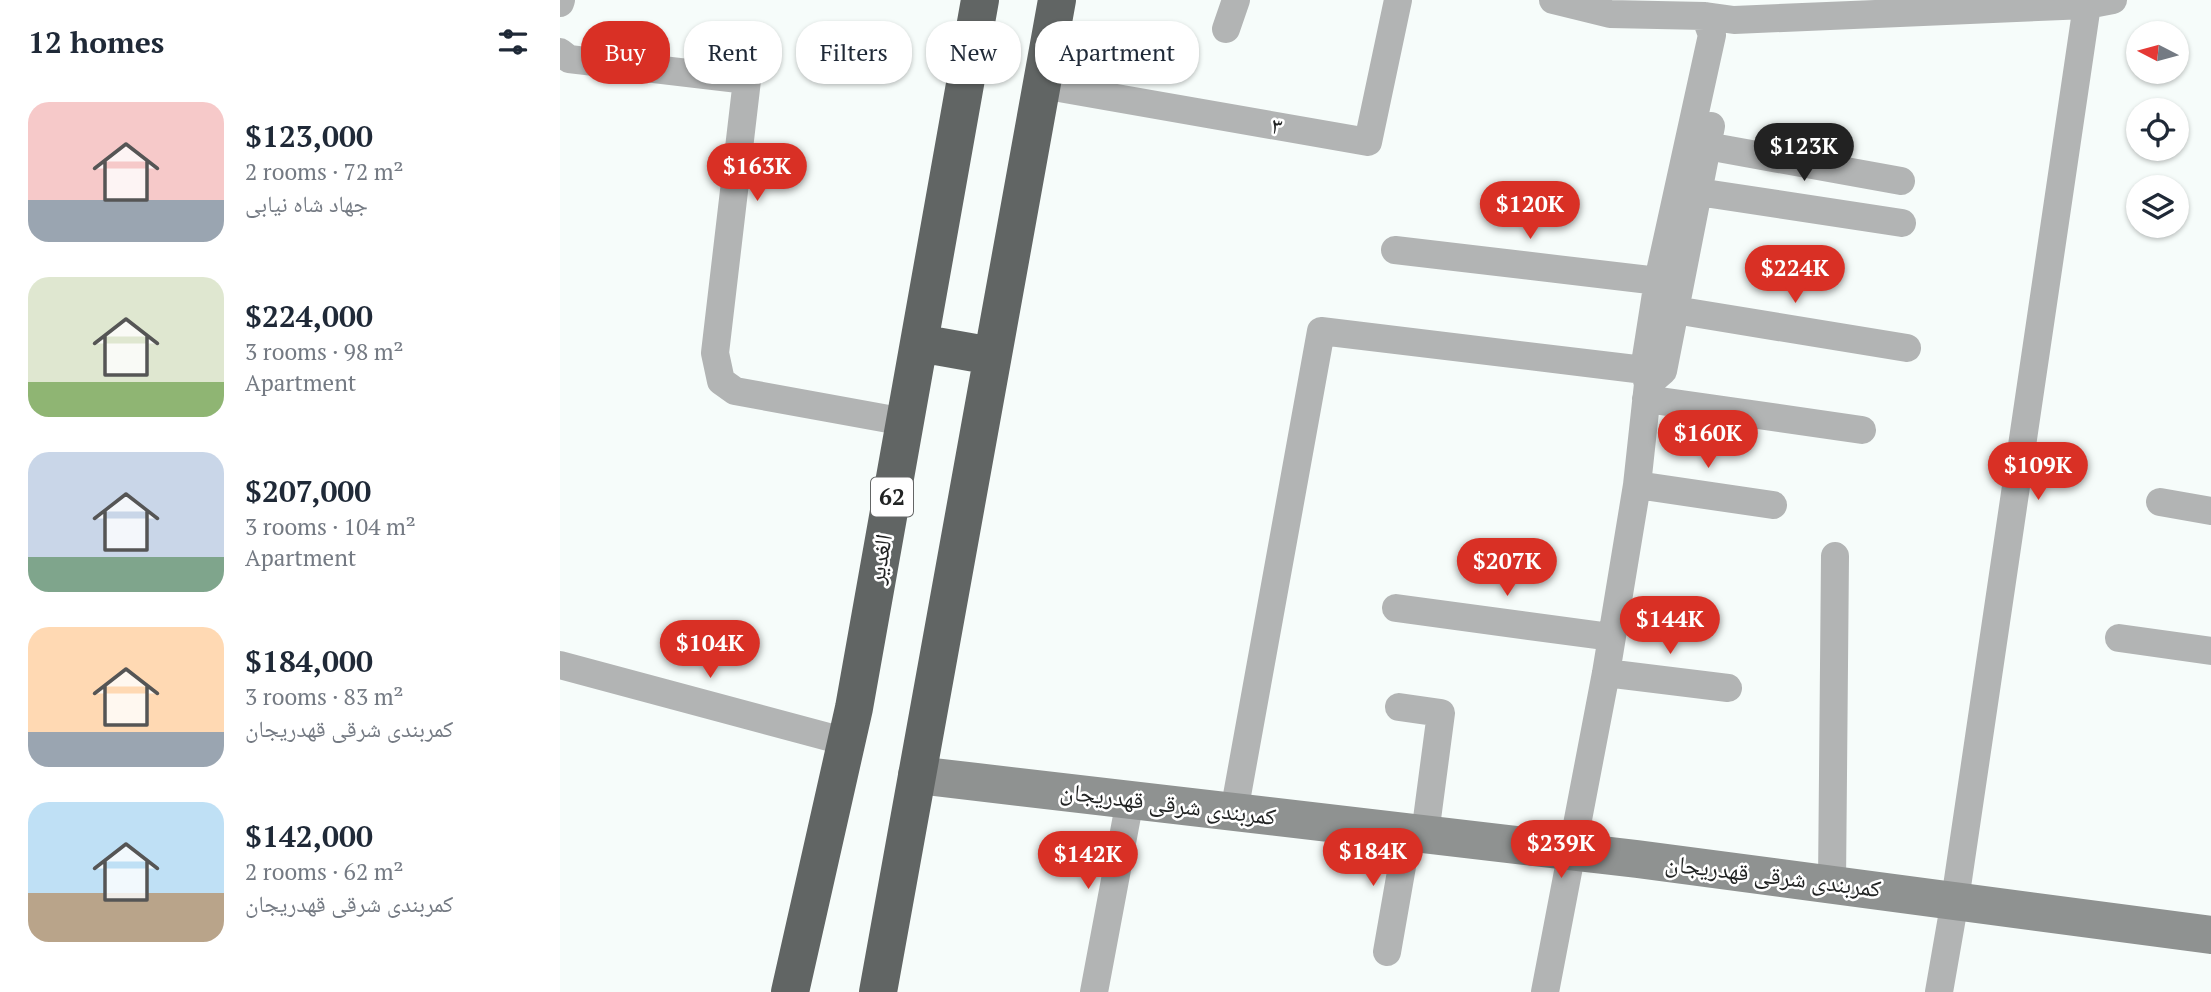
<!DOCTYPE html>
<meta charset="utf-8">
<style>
:root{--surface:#fff;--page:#f2f2f3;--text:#1f2937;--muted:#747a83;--accent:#d93025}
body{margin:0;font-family:"PT Serif","Noto Naskh Arabic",serif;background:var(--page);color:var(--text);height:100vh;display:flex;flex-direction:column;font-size:26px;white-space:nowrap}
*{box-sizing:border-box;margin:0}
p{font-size:23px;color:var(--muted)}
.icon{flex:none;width:38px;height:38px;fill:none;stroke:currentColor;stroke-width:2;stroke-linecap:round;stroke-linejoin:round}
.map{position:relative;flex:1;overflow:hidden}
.panel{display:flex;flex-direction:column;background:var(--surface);width:560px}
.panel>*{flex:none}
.banner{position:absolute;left:21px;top:21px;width:665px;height:63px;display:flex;gap:14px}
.needle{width:46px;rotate:276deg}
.fabs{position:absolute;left:1566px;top:21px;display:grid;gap:14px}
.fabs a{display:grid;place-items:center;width:63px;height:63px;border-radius:50%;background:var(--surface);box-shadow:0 2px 5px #0004;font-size:35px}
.price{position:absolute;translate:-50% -60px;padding:0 16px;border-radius:24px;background:var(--accent);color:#fff;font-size:23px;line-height:46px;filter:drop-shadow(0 2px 4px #0008)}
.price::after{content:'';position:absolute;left:50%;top:42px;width:21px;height:16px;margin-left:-10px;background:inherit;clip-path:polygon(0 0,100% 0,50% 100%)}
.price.current{background:#222;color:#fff}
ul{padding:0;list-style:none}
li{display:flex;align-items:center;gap:21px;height:175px;padding:0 28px}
li span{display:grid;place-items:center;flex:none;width:196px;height:140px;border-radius:21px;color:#555}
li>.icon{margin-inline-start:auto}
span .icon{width:84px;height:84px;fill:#fffc;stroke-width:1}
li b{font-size:30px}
h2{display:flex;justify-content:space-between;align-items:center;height:84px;padding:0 28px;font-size:30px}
.chip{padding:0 24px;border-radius:28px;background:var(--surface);box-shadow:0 2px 5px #0004;font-size:24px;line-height:63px}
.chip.current{background:var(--accent);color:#fff}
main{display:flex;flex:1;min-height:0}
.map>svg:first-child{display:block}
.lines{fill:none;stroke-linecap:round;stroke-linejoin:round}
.street{stroke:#b2b4b4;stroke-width:28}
.secondary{stroke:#8f9291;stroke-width:38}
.highway{stroke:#616564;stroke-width:38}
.labels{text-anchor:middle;stroke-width:5;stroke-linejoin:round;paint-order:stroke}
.shield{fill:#fff;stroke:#646666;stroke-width:2}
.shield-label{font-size:23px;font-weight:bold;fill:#222424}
.street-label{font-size:24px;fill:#222424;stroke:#fff}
</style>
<main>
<section class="panel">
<h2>12 homes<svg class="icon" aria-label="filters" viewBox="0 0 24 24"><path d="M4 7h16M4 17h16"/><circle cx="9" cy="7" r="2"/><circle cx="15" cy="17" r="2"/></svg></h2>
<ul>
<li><span style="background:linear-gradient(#f6c9c9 70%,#9aa5b1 0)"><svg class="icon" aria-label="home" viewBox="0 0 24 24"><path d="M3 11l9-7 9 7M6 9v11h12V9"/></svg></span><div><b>$123,000</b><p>2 rooms · 72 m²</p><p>جهاد شاه نیابی</p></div></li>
<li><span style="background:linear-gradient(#dfe7d0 75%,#8fb573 0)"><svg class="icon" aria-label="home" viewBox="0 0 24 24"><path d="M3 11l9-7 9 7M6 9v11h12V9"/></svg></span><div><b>$224,000</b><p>3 rooms · 98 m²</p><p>Apartment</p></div></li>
<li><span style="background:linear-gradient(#c9d6e8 75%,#7fa58c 0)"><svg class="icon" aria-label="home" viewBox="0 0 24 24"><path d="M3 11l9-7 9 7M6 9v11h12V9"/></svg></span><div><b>$207,000</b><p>3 rooms · 104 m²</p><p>Apartment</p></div></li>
<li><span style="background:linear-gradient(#ffd9b3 75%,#9aa5b1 0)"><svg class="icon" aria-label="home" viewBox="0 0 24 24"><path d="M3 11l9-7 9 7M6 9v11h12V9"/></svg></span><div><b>$184,000</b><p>3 rooms · 83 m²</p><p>کمربندی شرقی قهدریجان</p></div></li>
<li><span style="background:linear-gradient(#bfe0f5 65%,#b9a48a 0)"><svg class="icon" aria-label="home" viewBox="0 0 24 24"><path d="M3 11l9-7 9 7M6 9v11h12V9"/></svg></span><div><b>$142,000</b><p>2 rooms · 62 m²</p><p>کمربندی شرقی قهدریجان</p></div></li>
</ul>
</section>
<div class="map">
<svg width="1651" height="992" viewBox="0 0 1651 992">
<rect width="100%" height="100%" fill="#f6fcfa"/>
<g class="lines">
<path class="street" d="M 993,0 L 1050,14 L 1145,16 L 1174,20 L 1527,5 L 1553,0
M 0,3 L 1,0
M 666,29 L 676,0
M 0,52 L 9,59 L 187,80 L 155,353 L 161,381 L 175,391 L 345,422
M 482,85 L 808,142 L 838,0
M 1147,146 L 1341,181
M 1138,192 L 1342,223
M 835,250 L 1098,281
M 1115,310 L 1347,348
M 1088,384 L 1103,371 L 1151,126
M 1086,399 L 1302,430
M 1077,485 L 1213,505
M 1600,502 L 1651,511
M 836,608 L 1051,637
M 1559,638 L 1651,651
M 0,665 L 287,742
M 1046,673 L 1168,688
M 839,707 L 881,713 L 865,834
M 674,812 L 761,331 L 1084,370
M 1272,884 L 1275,556
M 827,952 L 848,832
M 534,992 L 570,800
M 985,992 L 1046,673 L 1077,485 L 1088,384 L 1084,370 L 1098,281 L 1152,35 L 1145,16
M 1379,992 L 1395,900 L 1527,5"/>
<path class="secondary" d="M 357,775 L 1077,859 L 1651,935"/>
<path class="highway" d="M 359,343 L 432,356
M 230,992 L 294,708 L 420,0
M 318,992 L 497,0"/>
</g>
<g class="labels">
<rect class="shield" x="311" y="477.5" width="42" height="39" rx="5"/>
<g class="shield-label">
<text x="332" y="505">62</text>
</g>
<g class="street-label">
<text transform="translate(717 126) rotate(10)" y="8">۳</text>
<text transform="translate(320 559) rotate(-80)" y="8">الغدیر</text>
<text transform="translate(608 804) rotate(7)" y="8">کمربندی شرقی قهدریجان</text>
<text transform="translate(1213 876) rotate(7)" y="8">کمربندی شرقی قهدریجان</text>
</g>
</g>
</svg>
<div class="fabs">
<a><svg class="needle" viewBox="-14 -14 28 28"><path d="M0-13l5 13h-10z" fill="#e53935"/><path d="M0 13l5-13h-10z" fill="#747a83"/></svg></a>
<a><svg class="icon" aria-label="locate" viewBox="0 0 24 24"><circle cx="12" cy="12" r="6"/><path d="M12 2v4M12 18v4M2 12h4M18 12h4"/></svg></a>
<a><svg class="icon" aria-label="layers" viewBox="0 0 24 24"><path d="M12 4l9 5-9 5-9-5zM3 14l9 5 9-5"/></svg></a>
</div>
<b class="price current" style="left:1244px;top:183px">$123K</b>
<b class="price" style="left:197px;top:203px">$163K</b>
<b class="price" style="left:970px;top:241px">$120K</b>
<b class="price" style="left:1235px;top:305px">$224K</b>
<b class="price" style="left:1148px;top:470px">$160K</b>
<b class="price" style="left:1478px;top:502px">$109K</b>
<b class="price" style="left:947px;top:598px">$207K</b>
<b class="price" style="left:1110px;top:656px">$144K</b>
<b class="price" style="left:150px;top:680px">$104K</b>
<b class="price" style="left:1001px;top:880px">$239K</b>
<b class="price" style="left:813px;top:888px">$184K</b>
<b class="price" style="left:528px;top:891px">$142K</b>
<div class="banner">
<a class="chip current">Buy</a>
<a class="chip">Rent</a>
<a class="chip">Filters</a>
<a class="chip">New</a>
<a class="chip">Apartment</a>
</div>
</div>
</main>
